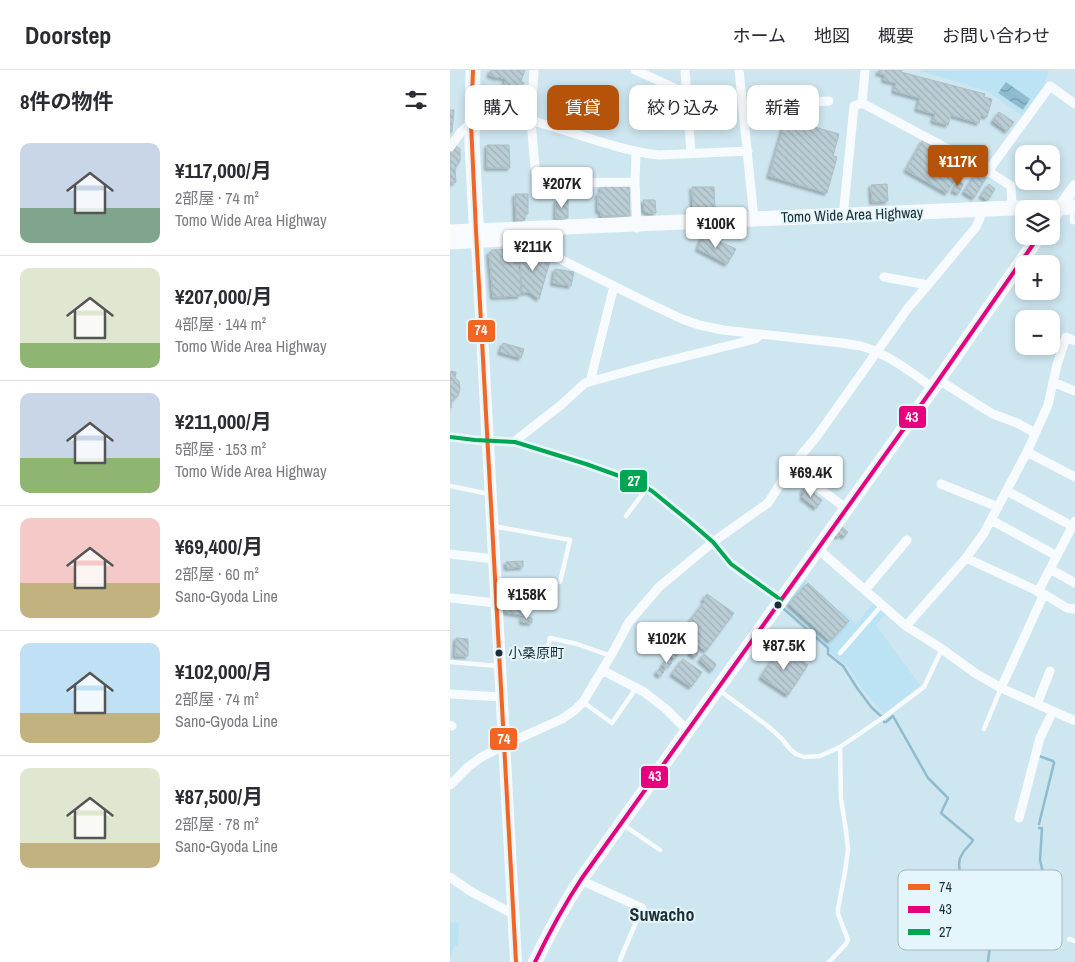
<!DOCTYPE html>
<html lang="ja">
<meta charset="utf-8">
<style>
:root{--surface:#fff;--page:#f2f2f3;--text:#2b2b33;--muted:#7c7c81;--line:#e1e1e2;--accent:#b45309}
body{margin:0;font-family:"Archivo Narrow","Noto Sans JP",sans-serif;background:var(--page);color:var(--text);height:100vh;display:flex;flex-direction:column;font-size:19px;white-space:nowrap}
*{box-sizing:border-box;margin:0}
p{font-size:16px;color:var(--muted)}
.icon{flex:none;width:28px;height:28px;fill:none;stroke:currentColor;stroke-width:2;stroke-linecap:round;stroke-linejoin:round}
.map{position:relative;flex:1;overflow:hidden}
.side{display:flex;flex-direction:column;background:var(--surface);width:450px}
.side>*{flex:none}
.top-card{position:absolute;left:15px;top:15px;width:475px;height:45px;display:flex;gap:10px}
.tools{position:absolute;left:565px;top:75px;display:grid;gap:10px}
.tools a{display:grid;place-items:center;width:45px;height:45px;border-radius:10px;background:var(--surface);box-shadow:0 2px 8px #0003;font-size:25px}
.price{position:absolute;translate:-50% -42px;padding:0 11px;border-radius:5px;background:#fff;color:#222;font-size:16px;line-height:32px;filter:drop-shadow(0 1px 2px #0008)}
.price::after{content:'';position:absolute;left:50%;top:30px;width:15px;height:11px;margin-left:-8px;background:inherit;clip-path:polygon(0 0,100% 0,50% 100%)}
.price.selected{background:var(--accent);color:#fff}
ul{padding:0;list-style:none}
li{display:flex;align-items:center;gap:15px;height:125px;padding:0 20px}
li+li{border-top:1px solid var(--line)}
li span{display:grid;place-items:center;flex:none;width:140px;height:100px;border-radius:10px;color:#555}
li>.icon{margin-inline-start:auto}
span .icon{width:60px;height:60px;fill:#fffc;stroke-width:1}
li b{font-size:21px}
h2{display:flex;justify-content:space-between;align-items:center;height:60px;padding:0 20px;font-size:21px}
.tag{padding:0 18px;border-radius:10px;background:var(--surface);box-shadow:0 2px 8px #0003;font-size:18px;line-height:45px}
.tag.selected{background:var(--accent);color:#fff}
header{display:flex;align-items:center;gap:30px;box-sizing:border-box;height:70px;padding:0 25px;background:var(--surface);border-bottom:1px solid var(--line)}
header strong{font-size:24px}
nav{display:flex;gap:28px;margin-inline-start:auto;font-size:18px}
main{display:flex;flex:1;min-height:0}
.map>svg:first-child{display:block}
.built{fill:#bce3f3}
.water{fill:url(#water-waves)}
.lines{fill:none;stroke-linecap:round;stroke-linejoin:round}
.stream{stroke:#8ebcce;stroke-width:2.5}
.building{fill:url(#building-back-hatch);stroke:#abbec5;filter:url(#shadow)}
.lane{stroke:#f8fbfd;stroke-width:4.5}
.street{stroke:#f8fbfd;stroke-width:9}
.secondary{stroke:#f8fbfd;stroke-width:12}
.primary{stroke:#f8fbfd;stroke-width:14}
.highway{stroke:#f8fbfd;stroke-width:15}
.bus-1-casing{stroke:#e4f5fb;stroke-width:8}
.bus-2-casing{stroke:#e4f5fb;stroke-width:8}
.bus-3-casing{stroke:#e4f5fb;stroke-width:8}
.bus-1{stroke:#f26522;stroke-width:4}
.bus-2{stroke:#e5007d;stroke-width:4}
.bus-3{stroke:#00a651;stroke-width:4}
.bus-dot{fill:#1d2d34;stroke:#e4f5fb;stroke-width:2}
.labels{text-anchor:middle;stroke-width:4;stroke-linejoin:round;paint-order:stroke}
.bus-label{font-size:14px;fill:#1d2d34;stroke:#e4f5fb;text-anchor:start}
.street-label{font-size:15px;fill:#1d2d34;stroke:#e4f5fb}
.quarter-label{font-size:18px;font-weight:bold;fill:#1d2d34;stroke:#e4f5fb}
.key{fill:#e4f5fb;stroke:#a8b9bf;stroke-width:1}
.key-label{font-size:14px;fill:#1d2d34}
.line-badge{stroke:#e4f5fb;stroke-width:2}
.badge-label{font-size:14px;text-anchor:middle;font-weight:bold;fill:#fff}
</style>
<header>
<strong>Doorstep</strong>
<nav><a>ホーム</a><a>地図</a><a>概要</a><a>お問い合わせ</a></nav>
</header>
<main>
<section class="side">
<h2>8件の物件<svg class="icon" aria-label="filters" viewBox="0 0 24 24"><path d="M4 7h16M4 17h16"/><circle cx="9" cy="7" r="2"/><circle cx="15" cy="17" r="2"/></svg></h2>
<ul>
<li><span style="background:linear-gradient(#c9d6e8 65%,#7fa58c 0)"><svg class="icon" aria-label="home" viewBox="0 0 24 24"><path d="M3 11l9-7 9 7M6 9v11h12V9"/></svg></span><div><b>¥117,000/月</b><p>2部屋 · 74 m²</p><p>Tomo Wide Area Highway</p></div></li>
<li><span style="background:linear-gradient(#dfe7d0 75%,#8fb573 0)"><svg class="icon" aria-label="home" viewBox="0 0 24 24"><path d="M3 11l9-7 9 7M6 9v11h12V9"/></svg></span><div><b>¥207,000/月</b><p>4部屋 · 144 m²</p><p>Tomo Wide Area Highway</p></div></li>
<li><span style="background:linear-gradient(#c9d6e8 65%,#8fb573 0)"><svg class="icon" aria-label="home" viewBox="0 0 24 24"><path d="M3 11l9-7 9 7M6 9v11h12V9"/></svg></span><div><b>¥211,000/月</b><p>5部屋 · 153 m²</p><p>Tomo Wide Area Highway</p></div></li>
<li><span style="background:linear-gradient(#f6c9c9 65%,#c2b280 0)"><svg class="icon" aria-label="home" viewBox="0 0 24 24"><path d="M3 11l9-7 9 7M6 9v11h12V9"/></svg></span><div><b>¥69,400/月</b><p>2部屋 · 60 m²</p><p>Sano-Gyoda Line</p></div></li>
<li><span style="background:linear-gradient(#bfe0f5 70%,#c2b280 0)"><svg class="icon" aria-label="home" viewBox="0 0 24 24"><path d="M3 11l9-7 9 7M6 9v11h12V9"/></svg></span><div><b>¥102,000/月</b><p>2部屋 · 74 m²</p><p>Sano-Gyoda Line</p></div></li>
<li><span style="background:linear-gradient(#dfe7d0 75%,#c2b280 0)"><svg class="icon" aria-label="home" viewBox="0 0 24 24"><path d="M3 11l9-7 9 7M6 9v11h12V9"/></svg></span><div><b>¥87,500/月</b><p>2部屋 · 78 m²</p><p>Sano-Gyoda Line</p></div></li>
</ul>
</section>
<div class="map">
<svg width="625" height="892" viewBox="0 0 625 892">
<defs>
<pattern id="water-waves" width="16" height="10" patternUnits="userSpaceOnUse" patternTransform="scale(1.25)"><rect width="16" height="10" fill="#8ebcce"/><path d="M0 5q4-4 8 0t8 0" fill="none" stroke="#7399a8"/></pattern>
<pattern id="building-back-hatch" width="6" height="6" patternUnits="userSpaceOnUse" patternTransform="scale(1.25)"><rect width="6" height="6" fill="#bbcdd4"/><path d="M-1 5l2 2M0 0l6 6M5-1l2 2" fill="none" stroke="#a0b0b7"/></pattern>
<filter id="shadow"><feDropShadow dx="-2.5" dy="2.5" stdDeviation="1" flood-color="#0004"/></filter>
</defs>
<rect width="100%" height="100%" fill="#cee6f0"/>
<path class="built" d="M 467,0 L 599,0 L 594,15 L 572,46 L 537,21 Z
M 353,508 L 390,541 L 392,540 L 406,554 L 424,533 L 438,542 L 426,555 L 470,615 L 434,644 L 413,620 L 399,598 L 380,582 L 380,577 L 334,534 Z
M 0,852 L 9,853 L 8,876 L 4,875 L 0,889 Z"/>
<path class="water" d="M 556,12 L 580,29 L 573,40 L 548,23 Z"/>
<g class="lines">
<path class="stream" d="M 334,539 L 378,578 L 378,584 L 393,596 L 407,618 L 422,638 L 431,646
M 434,652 L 436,652 L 443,646 L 478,708 L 498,728 L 491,743 L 523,770 L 522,772 L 514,781 L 510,788 L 509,794 L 510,803 L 519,816 L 527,840 L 525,861 L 544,866
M 589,686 L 603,691 L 604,693 L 589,754
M 538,892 L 540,875 L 544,866 C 558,861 572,866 587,867 L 596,815 L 590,790 L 592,758 L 589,758"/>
</g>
<path class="building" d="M 41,0 L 75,0 L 71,11 L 74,13 L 54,27 L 42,25 L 40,36 L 34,35 L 33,15 L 52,17 L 53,19 L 56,9 L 49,7 L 48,8 L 39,5 Z
M 429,0 L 452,0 L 451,2 L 535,24 L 534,27 L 542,29 L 537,47 L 531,45 L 529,53 L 501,45 L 498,55 L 483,51 L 485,44 L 467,39 L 470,28 L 444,21 L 446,13 L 434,10 L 435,5 L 428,3 Z
M 340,35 L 362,41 L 358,55 L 389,64 L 383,86 L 387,87 L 377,123 L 319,106 Z
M 0,40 L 4,40 L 2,62 L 0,61 Z
M 549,42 L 564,52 L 557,61 L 543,51 Z
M 473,70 L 514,93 L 497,123 L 456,100 Z
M 37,75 L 59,75 L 60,98 L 37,98 Z
M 6,76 L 10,79 L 10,91 L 5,99 L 6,112 L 0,114 L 0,82 Z
M 527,102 L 536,108 L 524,128 L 514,122 Z
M 508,111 L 513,114 L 509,123 L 503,121 Z
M 437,114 L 438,131 L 422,132 L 421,115 Z
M 539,114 L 545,119 L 538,130 L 531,126 Z
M 151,116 L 179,116 L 180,146 L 151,146 L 151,141 L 148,141 L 148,123 L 151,123 Z
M 242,117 L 264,117 L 265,138 L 243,139 Z
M 65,124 L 78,124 L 78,144 L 75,144 L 75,150 L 66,151 Z
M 118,130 L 118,148 L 106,148 L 106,131 Z
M 193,130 L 205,130 L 206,143 L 199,143 L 194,141 Z
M 253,164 L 286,179 L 277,194 L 248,179 Z
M 81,178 L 82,183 L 94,186 L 94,190 L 100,191 L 89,229 L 79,222 L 72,223 L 70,187 L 72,179 Z
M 62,179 L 68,179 L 67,192 L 71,211 L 70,226 L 43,227 L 39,183 L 42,180 Z
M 105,199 L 124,202 L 121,216 L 103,213 Z
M 53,273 L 74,279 L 71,288 L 50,282 Z
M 1,301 L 6,302 L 5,308 L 9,311 L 10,318 L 8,326 L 2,330 L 1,338 L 0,306 Z
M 355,417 L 372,430 L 366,438 L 352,427 L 354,424 L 352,422 Z
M 391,456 L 398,462 L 394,467 L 391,464 L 388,467 L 384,464 Z
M 73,491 L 73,497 L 57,498 L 56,492 Z
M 358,513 L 399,551 L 380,571 L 339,534 Z
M 70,517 L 82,518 L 78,546 L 54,542 L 55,532 L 68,533 Z
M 257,524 L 284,543 L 256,581 L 231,563 L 255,531 L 253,530 Z
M 72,547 L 82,548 L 82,553 L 72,552 Z
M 6,568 L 18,569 L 18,586 L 5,586 Z
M 233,570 L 238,574 L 234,579 L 229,576 Z
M 331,577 L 358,595 L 338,625 L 311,607 Z
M 244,578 L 249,582 L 245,587 L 240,583 Z
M 224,580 L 229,584 L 224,589 L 220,585 Z
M 254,584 L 265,593 L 265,594 L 266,595 L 262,601 L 250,590 Z
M 217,589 L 222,593 L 216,598 L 212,595 Z
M 233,589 L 252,602 L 241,617 L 222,604 Z
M 210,598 L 214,602 L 210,606 L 206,603 Z"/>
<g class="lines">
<path class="lane" d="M 622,145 L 622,152 L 625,152
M 0,416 L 39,424
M 176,446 L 197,418
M 43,456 L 120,470 L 110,512
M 390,583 L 432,535
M 95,590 L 100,568 L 127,574 L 161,586
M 0,592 L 49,596
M 269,620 L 319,657 L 332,669 L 340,679 L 346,684 L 354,687 L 370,686 L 390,677 L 434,647 L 474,617 L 492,579
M 133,632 L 162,653 L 186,618
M 534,659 L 551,618
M 172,754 L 210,780
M 619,869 L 625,871
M 170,890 L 192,838
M 379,892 L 396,874 L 398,870 L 388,844 L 388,839 L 395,802 L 398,779 L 396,761 L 391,729 L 390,677"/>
<path class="street" d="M 84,0 L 81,51 L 86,108 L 88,112 L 93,113 L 185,112
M 185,0 L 229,20 L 236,22
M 235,0 L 241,83
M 289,0 L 304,149
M 412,33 L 415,0
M 293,36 L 379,31
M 21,40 C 41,44 62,46 82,51 C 125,62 165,80 209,85 L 298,81
M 0,77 L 11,62 L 21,53
M 186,82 L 185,112 L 187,158
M 538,101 L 600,16 L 625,34
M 394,145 L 394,137 L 404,36 L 412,33 L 498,79 L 538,101 L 561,116 L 562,138
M 98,166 C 100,176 99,181 108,188 L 196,232 L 232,249 L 249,255 L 273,260 L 392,273 C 398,274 405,275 411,276 C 438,284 461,302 483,318
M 434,207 L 478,215
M 489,310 L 533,338 L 543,344 L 567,353 L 585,363
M 140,312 L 164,216
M 603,312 L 625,321
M 0,367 L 25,370 L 65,372 L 136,394 L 186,412 L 202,421 L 240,452 L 263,472 L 281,494 L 331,530
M 65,372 L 70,367 L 111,335 L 135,313 L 201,295 L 305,269 L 311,264
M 577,382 L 625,407
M 341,397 L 397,439
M 491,414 L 548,437
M 557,421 L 622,456
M 541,450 L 607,486
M 368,479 L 456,556 L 492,579 L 525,603 L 551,618 L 625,651
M 0,484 L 44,489
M 516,488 L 594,524 L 617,538 L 625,539
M 600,499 L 625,513
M 415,520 L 457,470
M 588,522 L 625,451
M 0,528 L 46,533
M 456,556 L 516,488 L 534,463 L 577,382 L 598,335 L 607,295 L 616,267 L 625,271
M 152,600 L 194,622 L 216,639 L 238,661
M 551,618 L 594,524
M 0,624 L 52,627
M 587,634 L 600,601
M 0,655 L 2,656
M 0,715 L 18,697 L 30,688 L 54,675 L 112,649 L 125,640 L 133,632 L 163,582 L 179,552 L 209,517 L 263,472 L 318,433 L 341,397 L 367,366 L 458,238 L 478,215 L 526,157 L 530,148
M 569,748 L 590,668 L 603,641
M 0,807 L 20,821 L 63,844
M 132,808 L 137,813 L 192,838"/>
<path class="secondary" d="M 610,137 L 625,116
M 27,171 C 39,412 53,652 66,892"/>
<path class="primary" d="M 601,149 L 610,137
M 85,892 C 99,863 114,835 132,808 L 483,318 L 589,166"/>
<path class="highway" d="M 23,0 L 22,73 L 27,170
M 0,162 L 562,138 L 625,137
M 0,172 L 51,169"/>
<defs>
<path id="bus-1" d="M 23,0 L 21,53 L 26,161 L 66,892"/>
<path id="bus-2" d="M 85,892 C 99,863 114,835 132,808 L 483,318 L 589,166"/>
<path id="bus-3" d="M 0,367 L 25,370 L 65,372 L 136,394 L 186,412 L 202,421 L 240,452 L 263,472 L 281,494 L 331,530"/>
</defs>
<use href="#bus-1" class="bus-1-casing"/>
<use href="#bus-2" class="bus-2-casing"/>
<use href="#bus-3" class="bus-3-casing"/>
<use href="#bus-1" class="bus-1"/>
<use href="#bus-2" class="bus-2"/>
<use href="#bus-3" class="bus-3"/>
</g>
<g class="bus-dot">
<circle cx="328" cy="535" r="4.5"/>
<circle cx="49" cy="583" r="4.5"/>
</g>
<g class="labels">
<g class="bus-label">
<text x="58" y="588">小桑原町</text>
</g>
<g class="street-label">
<text transform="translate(402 145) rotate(-2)" y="5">Tomo Wide Area Highway</text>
</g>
<g class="quarter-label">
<text x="212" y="851">Suwacho</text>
</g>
</g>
<rect x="448" y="800" width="164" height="80" rx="8" class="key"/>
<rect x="458" y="814" width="22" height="6" fill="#f26522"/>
<rect x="458" y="836" width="22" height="7" fill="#e5007d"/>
<rect x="458" y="859" width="22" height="6" fill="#00a651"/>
<g class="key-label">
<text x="489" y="822">74</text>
<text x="489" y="844">43</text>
<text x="489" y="867">27</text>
</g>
<g class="line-badge">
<rect x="17" y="249" width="29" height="24" rx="5" fill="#f26522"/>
<rect x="448" y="335" width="29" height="24" rx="5" fill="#e5007d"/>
<rect x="169" y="399" width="29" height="24" rx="5" fill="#00a651"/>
<rect x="39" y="657" width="29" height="24" rx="5" fill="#f26522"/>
<rect x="190" y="695" width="29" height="24" rx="5" fill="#e5007d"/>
</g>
<g class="badge-label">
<text x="31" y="265">74</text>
<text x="462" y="352">43</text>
<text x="184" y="416">27</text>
<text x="54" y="674">74</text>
<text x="205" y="711">43</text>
</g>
</svg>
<div class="tools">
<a><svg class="icon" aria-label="locate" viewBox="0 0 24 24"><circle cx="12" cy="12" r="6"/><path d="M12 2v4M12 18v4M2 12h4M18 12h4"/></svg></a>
<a><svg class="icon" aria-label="layers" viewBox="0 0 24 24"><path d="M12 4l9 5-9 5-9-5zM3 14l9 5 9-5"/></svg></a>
<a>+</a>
<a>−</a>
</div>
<b class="price selected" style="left:508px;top:117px">¥117K</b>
<b class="price" style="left:112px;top:139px">¥207K</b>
<b class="price" style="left:266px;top:179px">¥100K</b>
<b class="price" style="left:83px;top:202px">¥211K</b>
<b class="price" style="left:361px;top:428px">¥69.4K</b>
<b class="price" style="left:77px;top:550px">¥158K</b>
<b class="price" style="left:217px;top:594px">¥102K</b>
<b class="price" style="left:334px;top:601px">¥87.5K</b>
<div class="top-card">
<a class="tag">購入</a>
<a class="tag selected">賃貸</a>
<a class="tag">絞り込み</a>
<a class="tag">新着</a>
</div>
</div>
</main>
